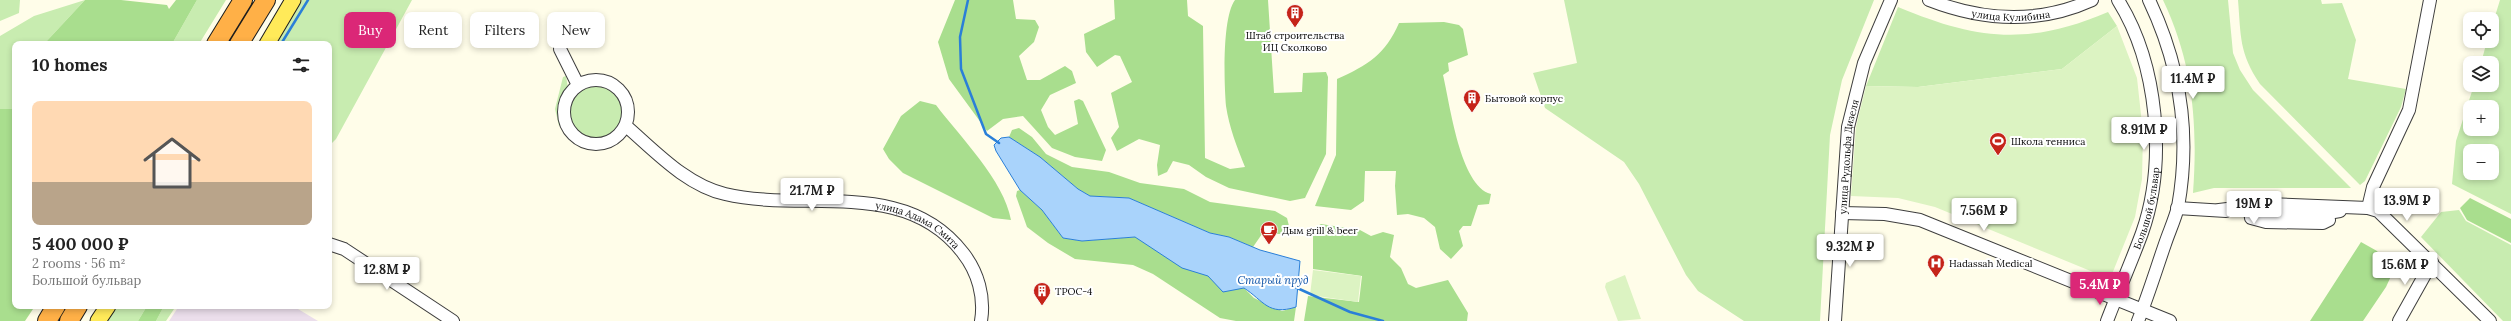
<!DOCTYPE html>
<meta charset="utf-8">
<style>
:root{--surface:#fff;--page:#f2f2f2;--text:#222;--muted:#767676;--line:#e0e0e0;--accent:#db2777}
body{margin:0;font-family:Lora,serif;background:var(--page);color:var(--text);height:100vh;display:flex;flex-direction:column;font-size:15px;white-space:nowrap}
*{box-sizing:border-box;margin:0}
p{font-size:13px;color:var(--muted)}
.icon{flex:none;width:22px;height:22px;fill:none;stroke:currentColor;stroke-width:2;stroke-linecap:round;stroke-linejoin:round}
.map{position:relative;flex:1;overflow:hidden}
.side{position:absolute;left:12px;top:41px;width:320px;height:268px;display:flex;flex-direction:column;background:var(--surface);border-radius:8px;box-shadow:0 2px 6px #0003}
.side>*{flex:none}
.guide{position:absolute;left:344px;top:12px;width:380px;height:36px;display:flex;gap:8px}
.controls{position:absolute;left:2463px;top:12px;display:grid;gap:8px}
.controls a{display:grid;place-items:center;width:36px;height:36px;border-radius:8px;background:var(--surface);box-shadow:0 2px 6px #0003;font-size:20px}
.price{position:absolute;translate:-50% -34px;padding:0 9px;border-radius:4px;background:#fff;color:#222;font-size:13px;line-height:26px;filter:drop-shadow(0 1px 2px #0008)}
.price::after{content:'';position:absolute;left:50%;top:24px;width:12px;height:9px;margin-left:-6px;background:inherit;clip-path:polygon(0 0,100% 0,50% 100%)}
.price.active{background:var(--accent);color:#fff}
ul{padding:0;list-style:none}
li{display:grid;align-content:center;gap:8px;height:212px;padding:0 20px}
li+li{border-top:1px solid var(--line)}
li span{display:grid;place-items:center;height:124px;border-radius:8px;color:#555}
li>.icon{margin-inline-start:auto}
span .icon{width:72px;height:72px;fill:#fffc;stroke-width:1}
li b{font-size:17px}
h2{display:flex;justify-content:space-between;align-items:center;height:48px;padding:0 20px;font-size:17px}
.pill{padding:0 14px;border-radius:8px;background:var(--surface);box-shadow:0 2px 6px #0003;font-size:14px;line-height:36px}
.pill.active{background:var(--accent);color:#fff}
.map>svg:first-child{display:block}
.industrial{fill:#ebdeeb}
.green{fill:#c8ecb0;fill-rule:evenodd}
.forest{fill:#a9de8e}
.pitch{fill:#dcf3c2}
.water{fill:#a9d3fb;stroke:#2a7fd8}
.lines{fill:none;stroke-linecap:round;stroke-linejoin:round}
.stream{stroke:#2a7fd8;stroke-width:2.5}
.minor-casing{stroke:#3e3e3e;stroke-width:14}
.major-casing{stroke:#1c1c1c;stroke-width:17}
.highway-casing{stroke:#1c1c1c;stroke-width:20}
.minor{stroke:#fff;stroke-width:12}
.major{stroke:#ffea59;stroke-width:15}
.highway{stroke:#ffb047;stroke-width:18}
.labels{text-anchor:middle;stroke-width:4;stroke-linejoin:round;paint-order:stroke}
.street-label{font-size:10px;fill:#0b0b0b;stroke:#fff}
.poi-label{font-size:10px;fill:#0b0b0b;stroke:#fff;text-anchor:start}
.water-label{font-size:11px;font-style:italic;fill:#0b51a6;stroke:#fff}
</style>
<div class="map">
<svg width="2511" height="321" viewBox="0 0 2511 321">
<rect width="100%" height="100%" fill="#fffde9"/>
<path class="industrial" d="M 179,306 L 293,306 L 318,321 L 169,321 Z"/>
<path class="green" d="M 0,0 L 20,0 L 19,13 L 0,21 Z
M 85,0 L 44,44 L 15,44 L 15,109 L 0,109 L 0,36 L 34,16 Z
M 197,0 L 226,0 L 199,44 L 172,44 Z
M 302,0 L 412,0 L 336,139 L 332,143 L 329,143 L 329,44 L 276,44 Z
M 1564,0 L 1874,0 L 1842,80 L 1830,135 L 1820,321 L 1744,321 L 1698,291 L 1686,275 L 1639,184 L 1624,162 L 1545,108 L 1533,73 L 1577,63 Z
M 2163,0 L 2228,0 L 2233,53 L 2240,70 L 2253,90 L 2351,188 L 2214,188 L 2193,193 C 2198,124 2193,63 2163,0 Z
M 2238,0 L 2321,0 L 2322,4 L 2342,3 L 2356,40 L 2348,79 L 2406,89 L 2401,107 L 2365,181 L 2360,185 L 2260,84 C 2239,53 2241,36 2238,0 Z
M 2500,0 L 2511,0 L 2511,214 L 2452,184 L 2456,141 L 2474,85 L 2492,85 L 2492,63 L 2481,63 L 2487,41 L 2492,41 L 2492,26 ZM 2470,107 L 2492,107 L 2492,129 L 2470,129 ZM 2470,151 L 2492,151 L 2492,173 L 2470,173 Z
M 1898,7 C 1977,40 2028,46 2108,12 L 2117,26 L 2062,69 L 1918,87 L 1866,86 Z
M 566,76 L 568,88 L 560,105 L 562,124 L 559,126 L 555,109 L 563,77 Z
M570 112a27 27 0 1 1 54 0a27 27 0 1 1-54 0Z
M 2459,210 L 2466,221 L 2511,245 L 2511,321 L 2503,321 L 2421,237 L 2441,212 Z
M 117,306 L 147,306 L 138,321 L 108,321 Z
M 164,306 L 176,306 L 166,321 L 156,321 Z"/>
<path class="forest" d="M 85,0 L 121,0 L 167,5 L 169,9 L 176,0 L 197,0 L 172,44 L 44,44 Z
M 955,0 L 1013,0 L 1016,19 L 1035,20 L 1039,27 L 1034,42 L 1019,56 L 1027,80 L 1040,80 L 1065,66 L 1072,71 L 1076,83 L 1050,95 L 1041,110 L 1048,127 L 1055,135 L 1078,124 L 1074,101 L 1079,99 L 1083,101 L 1106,150 L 1102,161 L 1075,157 L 1052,148 L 1023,116 L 1003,119 L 987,131 L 949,79 L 938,42 Z
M 1114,0 L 1187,0 L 1188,16 L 1203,26 L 1205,158 L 1230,169 L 1245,167 C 1237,147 1229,127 1226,106 C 1224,83 1222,17 1235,0 L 1268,0 L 1274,93 L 1302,92 L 1303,73 L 1326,72 L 1328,77 L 1326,154 L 1305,198 L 1290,201 L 1229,188 L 1206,177 L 1189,165 L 1173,161 L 1167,172 L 1158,176 L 1157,165 L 1160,145 L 1139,139 L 1117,151 L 1111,138 L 1119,127 L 1111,93 L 1132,82 L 1120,56 L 1115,55 L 1097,67 L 1086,52 L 1084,34 L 1115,19 Z
M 1444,22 L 1459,25 L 1463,29 L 1468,55 L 1448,63 L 1449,71 L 1443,75 C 1450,104 1460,186 1491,194 L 1489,204 L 1478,205 L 1471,226 L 1463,226 L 1459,231 L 1463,246 L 1451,259 L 1440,249 L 1435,227 L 1424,218 L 1408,214 L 1397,215 L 1395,186 L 1396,171 L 1365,171 L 1364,201 L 1351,210 L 1315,206 L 1336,155 L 1337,79 C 1368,65 1385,55 1399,23 Z
M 920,101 L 936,105 C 960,137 1004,180 1011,220 L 993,218 L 903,173 L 889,159 L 883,149 L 901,116 Z
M 0,109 L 15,109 L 15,306 L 35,306 L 25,321 L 0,321 Z
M 1019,128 L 1032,137 L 1046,154 L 1072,167 L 1109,172 L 1140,183 L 1184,189 L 1210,202 L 1275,211 L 1287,218 L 1291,234 L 1262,234 L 1253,247 L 1229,237 L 1210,233 L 1129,198 L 1090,196 L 1078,189 L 1040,157 L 1009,137 L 1012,130 Z
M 1020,190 L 1042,210 L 1063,238 L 1082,241 L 1135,237 L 1208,276 L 1223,291 L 1244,288 L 1254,298 L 1282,311 L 1296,307 L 1294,321 L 1236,321 L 1220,318 L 1153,274 L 1133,265 L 1075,259 L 1048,243 L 1027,227 L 1016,196 L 1017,191 Z
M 2470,198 L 2511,219 L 2511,243 L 2467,220 L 2460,208 Z
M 1321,224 L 1360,230 L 1371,236 L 1383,232 L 1394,235 L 1390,257 L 1401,268 L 1408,284 L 1416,288 L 1448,280 L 1468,313 L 1467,321 L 1304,321 L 1308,296 L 1359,302 L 1362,276 L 1313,269 L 1313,229 Z
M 2361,242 L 2377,251 L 2392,274 L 2386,287 L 2363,321 L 2310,321 Z
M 147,306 L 164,306 L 156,321 L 138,321 Z"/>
<path class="pitch" d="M 2117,26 L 2137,78 L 2143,133 L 2142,179 L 2135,217 L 2110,279 L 1935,207 L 1898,198 L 1851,196 L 1856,127 L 1866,86 L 1918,87 L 2062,69 Z
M 1313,270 L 1361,276 L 1358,302 L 1310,295 Z
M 1625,275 L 1641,319 L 1618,321 L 1605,287 L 1606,283 Z"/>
<path class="water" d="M 1009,137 L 1040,157 L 1078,189 L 1090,196 L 1129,198 L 1210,233 L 1229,237 L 1260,250 L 1300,261 L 1296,307 C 1268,316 1264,301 1244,288 L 1223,292 L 1208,276 L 1182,268 L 1135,237 L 1082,241 L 1063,238 L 1042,210 L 1020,190 L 996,151 L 994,145 L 1001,138 Z"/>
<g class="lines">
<path class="stream" d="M 968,0 L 960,37 L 961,69 L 986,134 L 999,143
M 281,44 L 308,0
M 1295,287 L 1350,312 L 1383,321"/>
<defs>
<g id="minor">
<path id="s1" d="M 1929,0 C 1983,21 2039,24 2092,0"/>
<path d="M 562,27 L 560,49 L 578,85"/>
<circle cx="596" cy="112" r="32"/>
<path id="s2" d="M 626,126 C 655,151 686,185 725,194 C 805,213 905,177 963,253 C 978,272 985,297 981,321"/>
<path d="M 2177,208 L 2226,211"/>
<path d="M 2368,208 L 2373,187 L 2409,110 L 2430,0"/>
<path d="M 2219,210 L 2268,204 L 2368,208 L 2378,211 L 2490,321"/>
<path d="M 2248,212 L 2322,214 L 2340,211"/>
<path d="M 1842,213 L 1885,214 L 1920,220 L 2170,321"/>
<path d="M 2251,218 L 2266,222 L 2323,223 L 2329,220"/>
<path d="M 329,244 L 344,249 L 453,321"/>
<path id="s3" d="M 1835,321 L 1848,127 L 1864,63 L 1891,0"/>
<path id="s4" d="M 2107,321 C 2118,292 2131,263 2142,233 C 2167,162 2158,64 2118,0"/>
<path d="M 2138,321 C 2148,296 2156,270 2165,244 C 2169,232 2175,219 2178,207 C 2191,135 2180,65 2149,0"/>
<path d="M 2399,321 L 2432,262"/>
</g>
<path id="major" d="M 267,44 L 293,0
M 98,321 L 108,306"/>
<path id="highway" d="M 216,44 L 243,0
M 239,44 L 266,0
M 47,321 L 56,306
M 69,321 L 78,306"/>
</defs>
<use href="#minor" class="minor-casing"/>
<use href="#major" class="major-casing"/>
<use href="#highway" class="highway-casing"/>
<use href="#minor" class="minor"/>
<use href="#major" class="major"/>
<use href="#highway" class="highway"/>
</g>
<defs>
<symbol id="building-pin" viewBox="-11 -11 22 30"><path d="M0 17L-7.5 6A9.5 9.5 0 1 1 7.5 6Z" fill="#c52419" stroke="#fff"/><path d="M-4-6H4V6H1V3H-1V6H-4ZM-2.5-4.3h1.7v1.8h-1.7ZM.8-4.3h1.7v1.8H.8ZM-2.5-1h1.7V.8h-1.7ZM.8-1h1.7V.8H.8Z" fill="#fff"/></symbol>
<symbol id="stadium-pin" viewBox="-11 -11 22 30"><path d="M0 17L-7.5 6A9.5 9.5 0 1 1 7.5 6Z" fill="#c52419" stroke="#fff"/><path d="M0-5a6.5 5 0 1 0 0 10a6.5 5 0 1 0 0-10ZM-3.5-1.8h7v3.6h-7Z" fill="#fff"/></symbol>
<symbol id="cafe-pin" viewBox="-11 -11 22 30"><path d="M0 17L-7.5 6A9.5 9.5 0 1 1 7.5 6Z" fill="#c52419" stroke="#fff"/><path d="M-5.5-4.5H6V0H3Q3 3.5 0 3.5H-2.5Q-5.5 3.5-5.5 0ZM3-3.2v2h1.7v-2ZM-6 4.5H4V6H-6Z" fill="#fff"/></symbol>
<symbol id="hospital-pin" viewBox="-11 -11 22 30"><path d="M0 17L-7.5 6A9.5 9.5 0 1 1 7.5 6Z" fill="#c52419" stroke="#fff"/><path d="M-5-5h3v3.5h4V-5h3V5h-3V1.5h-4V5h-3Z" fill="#fff"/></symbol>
</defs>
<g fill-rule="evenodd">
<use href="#building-pin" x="1285" y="3" width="20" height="27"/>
<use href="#building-pin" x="1462" y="88" width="20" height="27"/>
<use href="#stadium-pin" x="1988" y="131" width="20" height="27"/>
<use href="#cafe-pin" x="1259" y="220" width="20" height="27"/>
<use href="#hospital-pin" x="1926" y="253" width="20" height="27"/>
<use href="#building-pin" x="1032" y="281" width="20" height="27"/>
</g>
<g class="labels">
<g class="street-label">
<text dy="4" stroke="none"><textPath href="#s1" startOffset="84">улица Кулибина</textPath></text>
<text dy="4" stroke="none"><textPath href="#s3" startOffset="165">улица Рудольфа Дизеля</textPath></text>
<text dy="4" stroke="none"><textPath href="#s4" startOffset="120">Большой бульвар</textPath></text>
<text dy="4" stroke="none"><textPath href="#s2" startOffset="320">улица Адама Смита</textPath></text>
</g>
<g class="poi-label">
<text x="1295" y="39" text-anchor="middle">Штаб строительства<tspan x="1295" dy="12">ИЦ Сколково</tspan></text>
<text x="1485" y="102">Бытовой корпус</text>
<text x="2011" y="145">Школа тенниса</text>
<text x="1282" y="234">Дым grill &amp; beer</text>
<text x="1949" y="267">Hadassah Medical</text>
<text x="1055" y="295">TPOC-4</text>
</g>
<g class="water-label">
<text x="1273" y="284">Старый пруд</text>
</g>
</g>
</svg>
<div class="controls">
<a><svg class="icon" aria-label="locate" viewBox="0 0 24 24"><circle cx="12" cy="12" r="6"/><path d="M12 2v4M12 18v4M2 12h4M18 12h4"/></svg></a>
<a><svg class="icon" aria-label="layers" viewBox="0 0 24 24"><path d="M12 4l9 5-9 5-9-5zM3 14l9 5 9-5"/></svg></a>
<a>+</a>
<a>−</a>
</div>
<b class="price" style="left:2193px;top:100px">11.4M ₽</b>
<b class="price" style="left:2144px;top:151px">8.91M ₽</b>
<b class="price" style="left:812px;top:212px">21.7M ₽</b>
<b class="price" style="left:2407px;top:222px">13.9M ₽</b>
<b class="price" style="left:2254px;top:225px">19M ₽</b>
<b class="price" style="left:1984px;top:232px">7.56M ₽</b>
<b class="price" style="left:1850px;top:268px">9.32M ₽</b>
<b class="price" style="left:2405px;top:286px">15.6M ₽</b>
<b class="price" style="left:387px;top:291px">12.8M ₽</b>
<b class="price active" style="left:2100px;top:306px">5.4M ₽</b>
<div class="guide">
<a class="pill active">Buy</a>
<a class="pill">Rent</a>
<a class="pill">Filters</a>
<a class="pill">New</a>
</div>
<section class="side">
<h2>10 homes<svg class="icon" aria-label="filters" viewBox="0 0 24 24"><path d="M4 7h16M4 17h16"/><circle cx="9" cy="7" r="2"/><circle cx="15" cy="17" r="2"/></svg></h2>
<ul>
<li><span style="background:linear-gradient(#ffd9b3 65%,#b9a48a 0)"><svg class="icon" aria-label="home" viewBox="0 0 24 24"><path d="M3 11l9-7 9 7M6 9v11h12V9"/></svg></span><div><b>5 400 000 ₽</b><p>2 rooms · 56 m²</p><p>Большой бульвар</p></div></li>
</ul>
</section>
</div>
